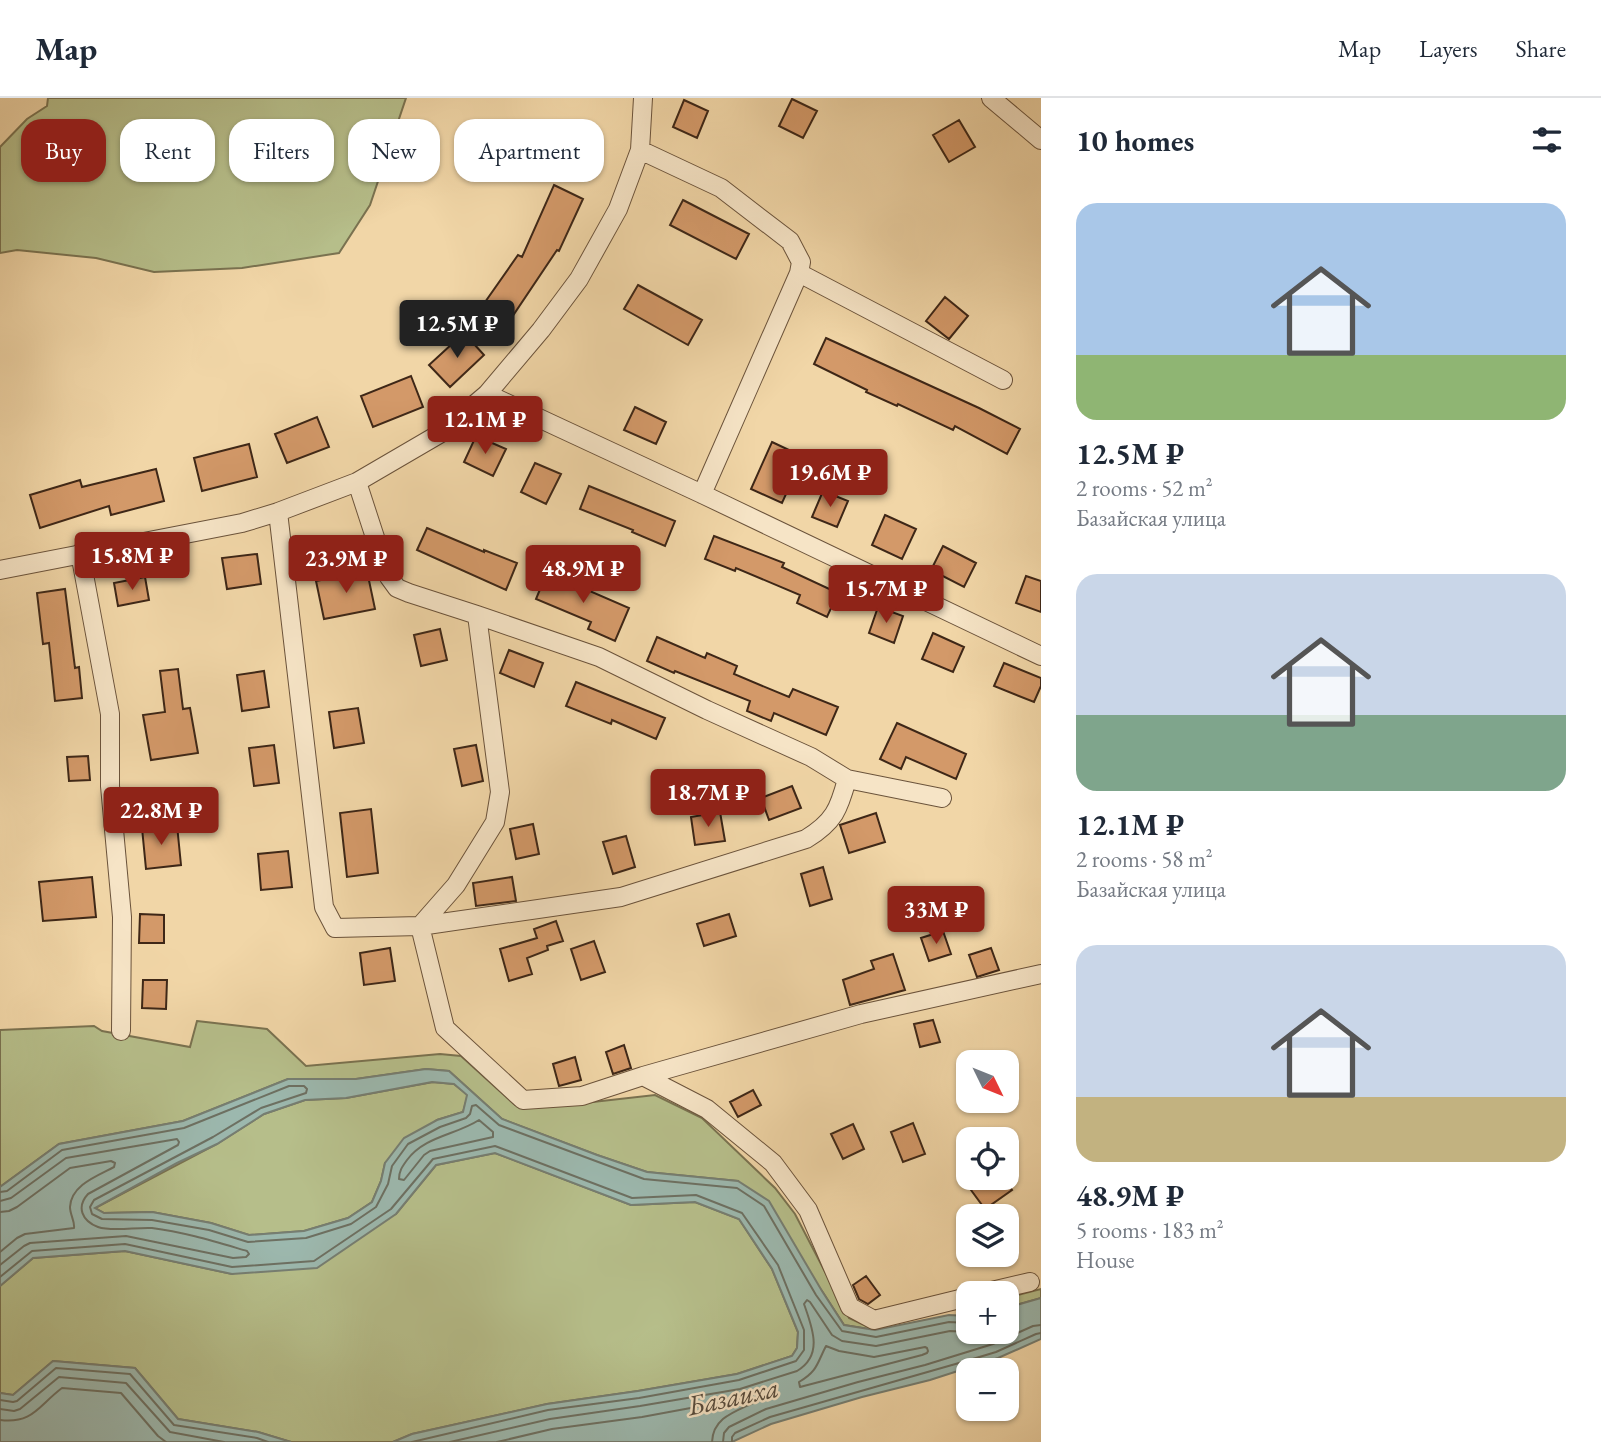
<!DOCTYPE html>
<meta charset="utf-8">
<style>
:root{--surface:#fff;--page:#f6f6f7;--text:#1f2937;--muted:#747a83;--line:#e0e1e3;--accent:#8f2418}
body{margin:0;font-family:"EB Garamond",serif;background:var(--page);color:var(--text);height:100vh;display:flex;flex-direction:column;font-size:26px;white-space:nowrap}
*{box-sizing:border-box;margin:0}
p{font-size:23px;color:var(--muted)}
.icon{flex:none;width:38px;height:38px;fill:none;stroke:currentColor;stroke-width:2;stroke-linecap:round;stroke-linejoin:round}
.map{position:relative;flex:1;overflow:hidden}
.details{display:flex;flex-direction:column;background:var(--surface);width:560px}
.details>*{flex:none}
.banner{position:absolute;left:21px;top:21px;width:665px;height:63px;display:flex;gap:14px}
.needle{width:46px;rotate:133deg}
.buttons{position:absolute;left:956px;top:952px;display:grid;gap:14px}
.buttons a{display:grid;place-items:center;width:63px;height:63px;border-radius:14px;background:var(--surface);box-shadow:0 2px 5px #0004;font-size:35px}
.price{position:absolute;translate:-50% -60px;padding:0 16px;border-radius:7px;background:var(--accent);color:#fff;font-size:23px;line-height:46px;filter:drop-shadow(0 2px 4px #0008)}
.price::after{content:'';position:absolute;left:50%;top:42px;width:21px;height:16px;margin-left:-10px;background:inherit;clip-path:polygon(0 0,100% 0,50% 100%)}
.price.current{background:#222;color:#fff}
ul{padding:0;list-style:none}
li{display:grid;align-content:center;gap:14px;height:371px;padding:0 35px}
li span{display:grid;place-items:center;height:217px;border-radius:21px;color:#555}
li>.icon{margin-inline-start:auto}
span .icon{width:126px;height:126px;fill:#fffc;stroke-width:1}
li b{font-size:30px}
h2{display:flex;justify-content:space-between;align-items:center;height:84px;padding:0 35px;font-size:30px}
.tag{padding:0 24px;border-radius:21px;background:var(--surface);box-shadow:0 2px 5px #0004;font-size:24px;line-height:63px}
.tag.current{background:var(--accent);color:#fff}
header{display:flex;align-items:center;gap:42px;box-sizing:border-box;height:98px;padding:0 35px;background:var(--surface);border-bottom:2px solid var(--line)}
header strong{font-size:33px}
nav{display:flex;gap:38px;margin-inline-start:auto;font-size:24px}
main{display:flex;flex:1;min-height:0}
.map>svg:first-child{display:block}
.green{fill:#b6be8a;stroke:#7a7250;stroke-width:2}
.water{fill:#9cb8ae;stroke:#767e72;stroke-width:2;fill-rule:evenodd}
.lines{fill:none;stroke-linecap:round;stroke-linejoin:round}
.shore{stroke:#6d7062;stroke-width:2}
.building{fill:#d39969;stroke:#3e2717;stroke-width:2}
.minor-casing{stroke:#6b533b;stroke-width:20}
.minor{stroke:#f6e4c6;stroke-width:18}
.labels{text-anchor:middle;stroke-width:5;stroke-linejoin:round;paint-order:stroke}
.water-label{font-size:28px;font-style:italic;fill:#564b3d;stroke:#f6e4c6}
</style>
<header>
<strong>Map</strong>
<nav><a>Map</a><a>Layers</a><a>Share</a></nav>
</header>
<main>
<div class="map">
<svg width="1041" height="1344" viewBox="0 0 1041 1344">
<rect width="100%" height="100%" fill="#f1d6a7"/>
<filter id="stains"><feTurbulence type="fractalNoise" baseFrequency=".00286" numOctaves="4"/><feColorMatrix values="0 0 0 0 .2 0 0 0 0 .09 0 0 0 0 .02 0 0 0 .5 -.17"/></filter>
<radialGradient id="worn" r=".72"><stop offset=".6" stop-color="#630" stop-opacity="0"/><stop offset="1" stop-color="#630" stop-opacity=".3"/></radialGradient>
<path class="green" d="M 48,0 L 406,0 L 370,107 L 339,155 L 242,170 L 154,174 L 96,160 L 17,152 L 0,155 L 0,49 L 27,21 L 47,8 Z
M 197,923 L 267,931 L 306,968 L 440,956 L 461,958 L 515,1007 L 584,1005 L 655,997 L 702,1020 L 775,1090 L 795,1116 L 849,1220 L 875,1232 L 844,1227 L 822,1193 L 738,1083 L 647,1074 L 597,1057 L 502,1021 L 449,973 L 426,971 L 356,981 L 288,981 L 183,1023 L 59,1046 L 0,1089 L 0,932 L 94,928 L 102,933 L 190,949 Z
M 433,984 L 454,986 L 468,997 L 463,1014 L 437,1022 L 385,1065 L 381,1083 L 372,1104 L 348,1120 L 304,1133 L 249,1137 L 211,1125 L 152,1114 L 104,1115 L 95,1110 L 217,1046 L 264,1016 L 305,1002 L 346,1000 Z
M 495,1055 L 631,1107 L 695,1104 L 739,1121 L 772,1171 L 798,1234 L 797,1250 L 792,1258 L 737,1276 L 638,1293 L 547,1306 L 412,1336 L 393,1344 L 291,1344 L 258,1334 L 178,1321 L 135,1270 L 53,1263 L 13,1297 L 0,1295 L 0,1188 L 33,1160 L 125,1153 L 232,1176 L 396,1116 L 436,1067 Z
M 1041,1191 L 1041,1200 L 1006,1210 L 1006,1200 Z"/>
<path class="water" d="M 426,971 L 449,973 L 502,1021 L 597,1057 L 647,1074 L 738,1083 L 769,1103 L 822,1193 L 844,1227 L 875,1232 L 949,1217 L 968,1218 L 968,1234 L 1006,1234 L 1006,1210 L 1041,1200 L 1041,1241 L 998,1260 L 930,1282 L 862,1299 L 771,1326 L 732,1344 L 393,1344 L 412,1336 L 547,1306 L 638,1293 L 737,1276 L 792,1258 L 797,1250 L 798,1234 L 772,1171 L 739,1121 L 695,1104 L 631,1107 L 495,1055 L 436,1067 L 396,1116 L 317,1170 L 232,1176 L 125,1153 L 33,1160 L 0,1188 L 0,1089 L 59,1046 L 183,1023 L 288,981 L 356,981 ZM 432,984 L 454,986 L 467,997 L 463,1014 L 437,1022 L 404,1040 L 385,1065 L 381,1083 L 372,1104 L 348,1120 L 304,1133 L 249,1137 L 211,1125 L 152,1114 L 104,1115 L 95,1110 L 177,1065 L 217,1046 L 264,1016 L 305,1002 L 346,1000 Z
M 53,1263 L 135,1270 L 178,1321 L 258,1334 L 291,1344 L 0,1344 L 0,1295 L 13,1297 Z"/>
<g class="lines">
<path class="shore" d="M 479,1022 L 493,1034 L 493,1039 L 430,1053 L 424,1057 L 404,1082 L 399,1081 C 399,1073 402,1069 407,1062 C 425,1038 456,1037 479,1022 Z
M 0,1094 L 7,1093 L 62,1052 L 184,1030 L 289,988 L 304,988 L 307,991 L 306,995 L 261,1010 L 213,1039 L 94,1102 L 90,1109 L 92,1116 L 102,1121 L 152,1122 L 209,1132 L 248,1144 L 306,1140 L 351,1126 L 376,1109 L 388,1086 L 392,1068 L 408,1046 L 440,1029 L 466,1020 L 470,1016 L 472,1008 L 476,1007 L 499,1027 L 644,1081 L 737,1090 L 764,1108 L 816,1197 L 842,1233 L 876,1239 L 949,1224 L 968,1225
M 0,1103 L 11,1100 L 66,1060 L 177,1041 L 179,1044 L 178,1047 L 88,1096 C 76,1109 82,1123 98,1129 C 112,1134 136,1129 152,1130 C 184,1134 216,1144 247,1153 L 249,1156 L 246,1159 L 233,1160 L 126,1138 L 30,1145 L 24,1148 L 0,1167
M 0,1114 L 9,1113 L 17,1109 L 70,1070 L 111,1063 L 115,1065 L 114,1069 C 97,1078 71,1087 70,1109 C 70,1117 75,1123 74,1130 L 25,1136 L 17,1140 L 0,1154
M 0,1179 L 32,1153 L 125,1146 L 232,1169 L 314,1163 L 391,1111 L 433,1061 L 495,1048 L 632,1100 L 696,1097 L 742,1115 L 778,1167 L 804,1232 L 804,1252 L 796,1263 L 739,1282 L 639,1300 L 548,1312 L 412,1344
M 826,1248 L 839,1253 L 874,1259 L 925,1249 L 927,1250 L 928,1253 L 927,1255 L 922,1257 L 800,1289 L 799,1284 C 818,1273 817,1265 826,1248 Z
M 0,1302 L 13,1304 L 17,1303 L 56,1270 L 130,1276 L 174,1327 L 257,1340 L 268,1344
M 0,1311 L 14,1313 L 20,1311 L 59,1279 L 126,1285 L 170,1334 L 224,1344
M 0,1322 C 33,1326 38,1308 62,1290 L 121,1295 L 158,1338 L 166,1344
M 450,1344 L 550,1321 L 640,1308 L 740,1291 L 797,1273 C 824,1257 812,1229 804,1206 L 807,1202 L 810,1204 L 832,1237 L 842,1243 L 876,1248 L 950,1233 L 968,1234
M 497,1344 L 552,1331 L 642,1319 L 750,1299 L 753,1300 L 754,1303 L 753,1305 C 734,1314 713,1320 712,1344
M 723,1344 L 724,1335 L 729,1329 L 766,1311 L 858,1284 L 925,1267 L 993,1246 L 1033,1228 L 1041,1227
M 732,1344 L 732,1339 L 735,1335 L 770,1319 L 966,1263 L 996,1254 L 1036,1236 L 1041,1235"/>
</g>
<path class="building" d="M 792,1 L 817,13 L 803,40 L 779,28 Z
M 684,2 L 708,13 L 697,40 L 673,29 Z
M 959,22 L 975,49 L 949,64 L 933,37 Z
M 554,87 L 583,101 L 559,153 L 557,152 L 508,225 L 483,207 L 518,157 L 522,159 Z
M 683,102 L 749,136 L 736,161 L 670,127 Z
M 638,187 L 702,222 L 688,247 L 624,211 Z
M 945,199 L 968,218 L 949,241 L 926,223 Z
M 464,235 L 484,257 L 450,289 L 429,267 Z
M 826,240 L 979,310 L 1020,331 L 1007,356 L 955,328 L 953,332 L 898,306 L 897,308 L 866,294 L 867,292 L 814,266 Z
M 411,278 L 423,309 L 373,329 L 361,298 Z
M 635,309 L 666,324 L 656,346 L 624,332 Z
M 317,319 L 329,349 L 287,365 L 275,336 Z
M 476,338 L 506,351 L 493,378 L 464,364 Z
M 772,344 L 789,352 L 777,378 L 791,385 L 782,405 L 751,391 Z
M 249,346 L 257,379 L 202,393 L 194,360 Z
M 535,365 L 561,376 L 546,406 L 521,394 Z
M 156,371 L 164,403 L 111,417 L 109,408 L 40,430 L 30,397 L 80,382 L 82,389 Z
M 589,388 L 675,423 L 665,448 L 632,434 L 633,432 L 580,411 Z
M 823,393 L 848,403 L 837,429 L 812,419 Z
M 885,417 L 916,431 L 902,461 L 872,447 Z
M 427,430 L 484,454 L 484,452 L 517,465 L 506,492 L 417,452 Z
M 714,438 L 784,465 L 782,469 L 838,495 L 827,519 L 797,505 L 800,497 L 736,470 L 735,473 L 705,461 Z
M 943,448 L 976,465 L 964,489 L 931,472 Z
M 257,456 L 261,486 L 227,491 L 222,460 Z
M 548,472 L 579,485 L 578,488 L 629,510 L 615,543 L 588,531 L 591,524 L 536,501 Z
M 367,473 L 375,511 L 324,521 L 316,483 Z
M 1026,478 L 1041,483 L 1041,514 L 1016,505 Z
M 145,479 L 149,502 L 118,508 L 114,485 Z
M 65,491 L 75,570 L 79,569 L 82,600 L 55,603 L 49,545 L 43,546 L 37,495 Z
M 878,509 L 903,518 L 894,545 L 869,535 Z
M 440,531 L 447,562 L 421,568 L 414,537 Z
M 933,535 L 964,549 L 953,574 L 922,561 Z
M 657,539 L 705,560 L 707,555 L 737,568 L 734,576 L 789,599 L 793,591 L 838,609 L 826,637 L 774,615 L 771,623 L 747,613 L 750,603 L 675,573 L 674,575 L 647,563 Z
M 509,552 L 543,565 L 534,589 L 500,575 Z
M 1004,565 L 1041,580 L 1041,588 L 1034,604 L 994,588 Z
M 178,571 L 183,611 L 190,610 L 198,655 L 151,662 L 143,617 L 165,614 L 160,573 Z
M 264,573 L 269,609 L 242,613 L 237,577 Z
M 576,584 L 665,620 L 656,641 L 612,622 L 611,626 L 566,608 Z
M 358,610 L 364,645 L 334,650 L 329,614 Z
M 897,625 L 966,656 L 956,681 L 906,659 L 901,671 L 880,661 Z
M 274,647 L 279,685 L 254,688 L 249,650 Z
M 476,647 L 483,683 L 462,688 L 454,651 Z
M 88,658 L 90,682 L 69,683 L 67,659 Z
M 792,688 L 801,710 L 769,722 L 761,700 Z
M 371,711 L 378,775 L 347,779 L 340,715 Z
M 720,714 L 725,743 L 695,747 L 691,719 Z
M 876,715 L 885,744 L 849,755 L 840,727 Z
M 533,726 L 539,756 L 516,761 L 510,731 Z
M 177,727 L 181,767 L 146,771 L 142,730 Z
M 626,738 L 635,769 L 613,776 L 603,744 Z
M 288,753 L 292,789 L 261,792 L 258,756 Z
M 823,769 L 832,801 L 810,808 L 801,776 Z
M 92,779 L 96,819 L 43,823 L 39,784 Z
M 512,779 L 516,803 L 476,808 L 473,785 Z
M 140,816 L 164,817 L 164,845 L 139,845 Z
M 729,816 L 736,838 L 704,848 L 697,826 Z
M 556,823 L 563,843 L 547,848 L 548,852 L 527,860 L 532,876 L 509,883 L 500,851 L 537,840 L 534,831 Z
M 943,833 L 951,856 L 929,863 L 921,840 Z
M 594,843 L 605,874 L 581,882 L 571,851 Z
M 390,850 L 395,883 L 364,887 L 360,855 Z
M 991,850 L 999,872 L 977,879 L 969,857 Z
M 893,856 L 905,892 L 850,907 L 843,882 L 874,871 L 871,863 Z
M 143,882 L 167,882 L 166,911 L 142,910 Z
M 933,922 L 940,944 L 920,949 L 914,926 Z
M 624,947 L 631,970 L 613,976 L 606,954 Z
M 575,959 L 581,982 L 559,988 L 553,966 Z
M 753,992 L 761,1007 L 738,1019 L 730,1004 Z
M 913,1025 L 925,1056 L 903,1064 L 891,1034 Z
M 853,1026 L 864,1051 L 843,1061 L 831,1036 Z
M 988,1080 L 1003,1080 L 1012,1092 L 985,1111 L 971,1092 Z
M 866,1178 L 880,1197 L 868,1206 L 859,1201 L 853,1187 Z"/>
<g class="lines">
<defs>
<path id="minor" d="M 991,0 L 1041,42
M 640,52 L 721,90 L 790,143 L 801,164 L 799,175 L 702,396
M 799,175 L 1003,282
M 487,296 L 702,396 L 1041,558
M 357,384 L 384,467 L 389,479 L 397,490 L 409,495 L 477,517 L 599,559 L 707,612 L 811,659 L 847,681 L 942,700
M 278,414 L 324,809 L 335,830 L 420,828 L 621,799 L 806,741 C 834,724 839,711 847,681
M 80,455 L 110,616 L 110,688 L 122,819 L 121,933
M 0,472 L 242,425 L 278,414 L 357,384 L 441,335 L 487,296 L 541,232 L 579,181 L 618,111 L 640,52 L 643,0
M 477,517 L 500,694 L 495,724 L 456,787 L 420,828 L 445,930 L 523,1002 L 582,998 L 643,978 L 861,916 L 1041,876
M 643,978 L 707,1011 L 773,1065 L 808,1112 L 850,1209 L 874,1222 L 968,1199
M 983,1195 L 1030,1184"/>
</defs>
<use href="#minor" class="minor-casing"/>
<use href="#minor" class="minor"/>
</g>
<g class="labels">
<g class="water-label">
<text transform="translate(733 1298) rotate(-12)" y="10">Базаиха</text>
</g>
</g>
<rect width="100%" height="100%" filter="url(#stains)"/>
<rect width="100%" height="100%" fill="url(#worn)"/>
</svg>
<div class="buttons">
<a><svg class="needle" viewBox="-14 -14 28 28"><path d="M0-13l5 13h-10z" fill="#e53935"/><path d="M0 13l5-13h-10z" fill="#747a83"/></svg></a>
<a><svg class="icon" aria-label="locate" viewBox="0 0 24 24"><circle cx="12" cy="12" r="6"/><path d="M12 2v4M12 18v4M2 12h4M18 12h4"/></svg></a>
<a><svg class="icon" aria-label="layers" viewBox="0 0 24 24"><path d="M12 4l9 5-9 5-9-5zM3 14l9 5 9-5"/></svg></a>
<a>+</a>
<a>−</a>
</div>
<b class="price current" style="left:457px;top:262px">12.5M ₽</b>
<b class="price" style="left:485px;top:358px">12.1M ₽</b>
<b class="price" style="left:830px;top:411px">19.6M ₽</b>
<b class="price" style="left:132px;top:494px">15.8M ₽</b>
<b class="price" style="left:346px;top:497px">23.9M ₽</b>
<b class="price" style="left:583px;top:507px">48.9M ₽</b>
<b class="price" style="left:886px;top:527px">15.7M ₽</b>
<b class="price" style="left:708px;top:731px">18.7M ₽</b>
<b class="price" style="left:161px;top:749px">22.8M ₽</b>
<b class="price" style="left:936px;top:848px">33M ₽</b>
<div class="banner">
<a class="tag current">Buy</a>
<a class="tag">Rent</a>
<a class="tag">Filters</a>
<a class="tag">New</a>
<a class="tag">Apartment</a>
</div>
</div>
<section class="details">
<h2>10 homes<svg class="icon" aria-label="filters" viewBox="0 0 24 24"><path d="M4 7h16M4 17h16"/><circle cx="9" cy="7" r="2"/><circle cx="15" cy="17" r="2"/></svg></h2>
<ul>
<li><span style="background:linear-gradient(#a9c7e8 70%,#8fb573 0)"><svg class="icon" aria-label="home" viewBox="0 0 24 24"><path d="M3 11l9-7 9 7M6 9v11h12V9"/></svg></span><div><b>12.5M ₽</b><p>2 rooms · 52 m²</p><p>Базайская улица</p></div></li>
<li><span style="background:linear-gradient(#c9d6e8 65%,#7fa58c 0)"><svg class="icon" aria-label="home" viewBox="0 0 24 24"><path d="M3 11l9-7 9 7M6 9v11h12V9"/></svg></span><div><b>12.1M ₽</b><p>2 rooms · 58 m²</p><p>Базайская улица</p></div></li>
<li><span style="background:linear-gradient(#c9d6e8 70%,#c2b280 0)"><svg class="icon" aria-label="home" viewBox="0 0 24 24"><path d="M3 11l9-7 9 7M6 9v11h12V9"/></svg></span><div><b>48.9M ₽</b><p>5 rooms · 183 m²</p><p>House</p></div></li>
</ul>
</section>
</main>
